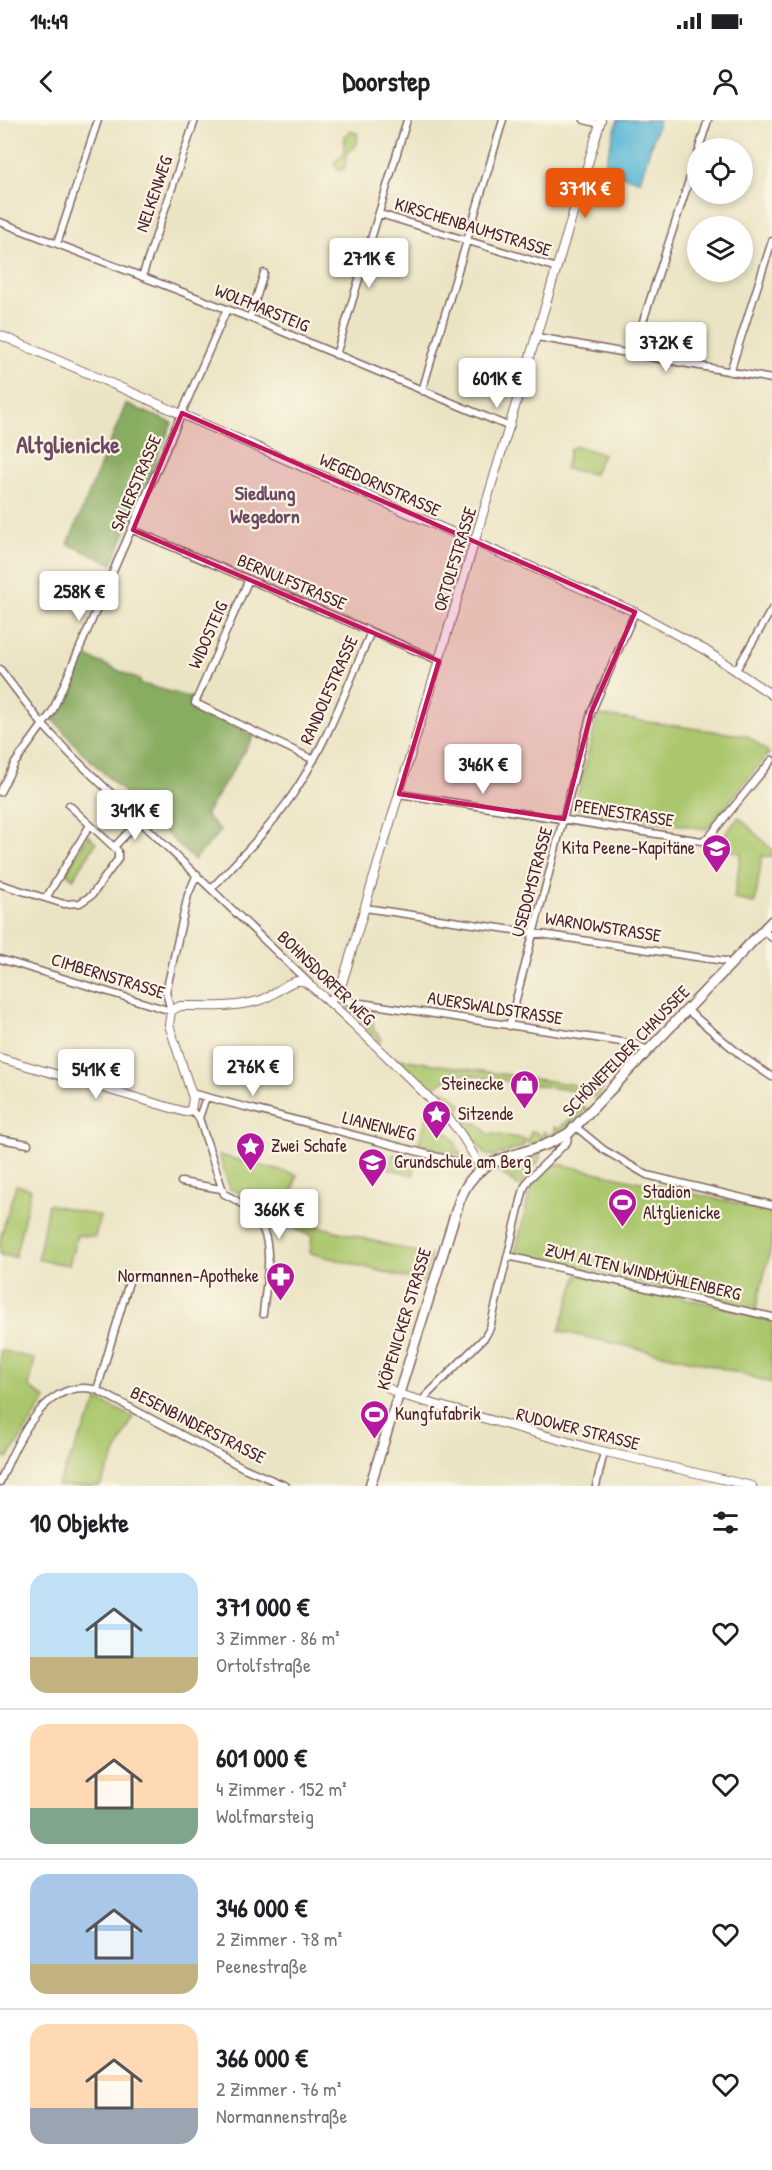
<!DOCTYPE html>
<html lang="de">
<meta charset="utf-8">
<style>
:root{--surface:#fff;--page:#f6f6f6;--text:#202124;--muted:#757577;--line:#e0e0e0;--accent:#ea580c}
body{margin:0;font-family:"Patrick Hand",sans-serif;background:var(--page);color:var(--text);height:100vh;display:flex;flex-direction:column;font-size:22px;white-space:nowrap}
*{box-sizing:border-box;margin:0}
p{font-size:20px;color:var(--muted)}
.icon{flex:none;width:33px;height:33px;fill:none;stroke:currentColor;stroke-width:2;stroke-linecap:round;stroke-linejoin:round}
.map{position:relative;height:1366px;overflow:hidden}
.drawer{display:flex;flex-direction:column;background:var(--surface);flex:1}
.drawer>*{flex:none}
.buttons{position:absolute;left:687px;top:18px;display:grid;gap:12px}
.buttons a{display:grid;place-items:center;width:66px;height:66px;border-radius:50%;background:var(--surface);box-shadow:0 3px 9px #0003;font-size:30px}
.price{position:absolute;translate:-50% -51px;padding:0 14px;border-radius:6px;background:#fff;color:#222;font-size:20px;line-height:39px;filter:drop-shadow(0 2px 3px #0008)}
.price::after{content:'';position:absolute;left:50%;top:36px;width:18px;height:14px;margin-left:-9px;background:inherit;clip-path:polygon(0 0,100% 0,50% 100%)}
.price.active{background:var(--accent);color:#fff}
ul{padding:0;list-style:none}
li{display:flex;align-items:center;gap:18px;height:150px;padding:0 30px}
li+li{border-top:2px solid var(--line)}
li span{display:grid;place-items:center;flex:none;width:168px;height:120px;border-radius:18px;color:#555}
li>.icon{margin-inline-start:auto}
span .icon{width:72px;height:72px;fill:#fffc;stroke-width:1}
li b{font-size:26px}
h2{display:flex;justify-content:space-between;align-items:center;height:72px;padding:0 30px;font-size:26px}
.status{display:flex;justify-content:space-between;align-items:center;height:42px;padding:0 30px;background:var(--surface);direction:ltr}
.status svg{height:16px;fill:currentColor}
header{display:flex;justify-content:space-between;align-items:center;height:78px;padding:0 30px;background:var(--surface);font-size:27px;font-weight:700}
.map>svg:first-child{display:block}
.green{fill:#abc76d;stroke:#7a734c;stroke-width:1.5}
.forest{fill:#88ac60;stroke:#696646;stroke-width:1.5}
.water{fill:#57b7d5;stroke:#506b80;stroke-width:1.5}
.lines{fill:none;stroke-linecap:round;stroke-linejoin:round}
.minor-casing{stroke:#826461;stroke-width:9}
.tertiary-casing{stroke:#826461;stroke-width:10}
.secondary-casing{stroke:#826461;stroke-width:12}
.minor{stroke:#fff;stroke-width:6}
.tertiary{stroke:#fff;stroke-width:8}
.secondary{stroke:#fff;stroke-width:9}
.marked{fill:#c2185b;fill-opacity:0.2;stroke:#c2185b;stroke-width:4.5;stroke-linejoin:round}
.labels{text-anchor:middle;stroke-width:4.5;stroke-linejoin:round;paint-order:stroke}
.street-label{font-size:18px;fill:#4a1f2b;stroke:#fcf5e5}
.poi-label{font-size:18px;fill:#4a1f2b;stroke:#fcf5e5;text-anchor:start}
.neighbourhood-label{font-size:20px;font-weight:bold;fill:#6d4a63;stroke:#fcf5e5}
.district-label{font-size:24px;font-weight:bold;fill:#6d4a63;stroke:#fcf5e5}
</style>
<div class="status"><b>14:49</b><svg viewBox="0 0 49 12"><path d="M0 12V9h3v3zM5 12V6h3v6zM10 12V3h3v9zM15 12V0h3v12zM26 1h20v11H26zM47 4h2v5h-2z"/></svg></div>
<header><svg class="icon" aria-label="back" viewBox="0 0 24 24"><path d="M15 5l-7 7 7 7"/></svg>Doorstep<svg class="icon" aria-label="person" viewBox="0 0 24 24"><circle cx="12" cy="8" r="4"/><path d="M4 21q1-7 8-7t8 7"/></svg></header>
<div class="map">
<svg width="772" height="1366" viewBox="0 0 772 1366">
<rect width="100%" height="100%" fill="#fcf5e5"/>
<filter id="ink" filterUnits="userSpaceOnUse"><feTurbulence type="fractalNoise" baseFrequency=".0167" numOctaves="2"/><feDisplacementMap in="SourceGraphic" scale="12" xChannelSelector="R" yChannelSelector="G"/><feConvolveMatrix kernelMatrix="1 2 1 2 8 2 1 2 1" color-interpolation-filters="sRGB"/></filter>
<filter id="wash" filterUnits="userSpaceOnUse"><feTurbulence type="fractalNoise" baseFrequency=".008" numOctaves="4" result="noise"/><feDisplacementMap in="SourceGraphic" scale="24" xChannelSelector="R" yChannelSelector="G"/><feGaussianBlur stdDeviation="1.35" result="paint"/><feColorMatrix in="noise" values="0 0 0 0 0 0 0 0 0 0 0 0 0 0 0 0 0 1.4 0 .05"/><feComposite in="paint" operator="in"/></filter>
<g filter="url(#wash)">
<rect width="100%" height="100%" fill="#ebe4c4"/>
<path class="green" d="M 350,11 L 357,13 C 360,22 355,30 347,32 L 345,48 L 339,51 L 334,44 L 339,37 L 343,37 L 345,16 Z
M 576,326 L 603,334 L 594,354 L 565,349 L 570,329 Z
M 598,595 L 748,616 L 769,633 L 707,709 L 574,689 Z
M 739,697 L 772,730 L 772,737 L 762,736 L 755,783 L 734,779 L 741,733 L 714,728 Z
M 88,715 L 96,723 L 73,759 L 66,752 Z
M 344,885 L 376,890 L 371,893 L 374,910 L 382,919 L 379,922 Z
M 395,939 L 406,940 L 603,969 L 595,977 L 589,976 L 588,973 L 450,952 L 449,957 L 429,971 Z
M 447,971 L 462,985 L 458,994 L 453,994 L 438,979 L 440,972 Z
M 581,983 L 586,989 L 560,1013 L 532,1025 L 527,1023 L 531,1012 L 537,1012 L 538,1016 L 543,1015 L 544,1010 L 545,1015 L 555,1013 L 554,1007 L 559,1009 L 582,986 Z
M 428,993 L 453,1018 L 461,1035 L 418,1025 Z
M 461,1001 L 479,1004 L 487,1013 L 525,1019 L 523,1027 L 494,1036 L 486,1035 Z
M 393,1034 L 417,1040 L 413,1055 L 389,1049 Z
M 540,1034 L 540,1039 L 519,1067 L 495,1048 Z
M 219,1035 L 297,1055 L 288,1091 L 313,1105 L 431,1136 L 423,1162 L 310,1133 L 312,1116 L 279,1103 L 272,1110 L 251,1078 L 230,1069 Z
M 554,1043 L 772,1091 L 772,1123 L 756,1188 L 515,1134 L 532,1063 Z
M 16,1065 L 31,1069 L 15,1137 L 0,1135 L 0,1119 Z
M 48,1084 L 100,1096 L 95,1117 L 77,1115 L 69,1145 L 38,1140 Z
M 578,1154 L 772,1198 L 772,1263 L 707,1244 L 559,1211 Z
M 0,1230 L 35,1239 L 29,1267 L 46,1279 L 8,1338 L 0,1335 Z
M 98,1280 L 133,1297 L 100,1366 L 57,1366 Z"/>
<path class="forest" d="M 126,284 L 172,303 L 112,444 L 68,424 Z
M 83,535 L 140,560 L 139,563 L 192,578 L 190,584 L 254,616 L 205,695 L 221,711 L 194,740 L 81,631 L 53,599 L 58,594 Z"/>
<path class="water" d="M 618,0 L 659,0 L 640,61 L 603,50 Z"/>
</g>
<g filter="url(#ink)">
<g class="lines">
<defs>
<path id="minor" d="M 584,0 L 600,4
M 699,28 L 708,0
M 380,94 L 557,148
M 0,102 L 250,198 L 510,307
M 57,124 L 98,0
M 142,157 L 195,0
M 250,198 L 264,153
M 537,217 L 772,259
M 336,235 L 407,0
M 632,235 L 698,33
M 730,252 L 772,121
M 422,271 L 503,0
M 133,410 L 440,541
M 249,459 L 195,583 L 314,640
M 0,549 L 42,604 L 69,633 L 309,863
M 736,550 L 772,489
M 0,672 L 15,643 L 52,592 L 227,189
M 399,674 L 702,721 L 709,717 L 772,640
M 114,727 L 140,700
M 0,764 L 64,784 L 80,783 L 92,775 L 118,739 L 118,731 L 69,685
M 212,768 C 240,738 270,708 293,674 C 327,624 347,566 371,512
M 46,778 L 90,705
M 365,788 L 696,837 L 725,841 L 729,845
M 763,810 L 772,818
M 0,839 L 171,891
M 336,876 L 347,881 L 374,885 L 635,924 L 649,931
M 687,890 L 743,937 L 772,957
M 171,891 L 166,872 L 188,775 L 197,754
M 509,906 L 591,593 L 635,492
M 191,973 L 454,1041
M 191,990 L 199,998 L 224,1074 C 282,1100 268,1142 263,1194
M 199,998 L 206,977
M 576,1007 L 604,1030 L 647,1055 L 772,1085
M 0,1019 L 28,1024
M 181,1062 L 221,1069
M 508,1136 L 772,1197
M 97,1270 L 129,1162
M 423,1282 L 425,1277 L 485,1217 L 490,1208 L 524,1068 L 529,1059 L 567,1022 L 569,1013
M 0,1362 C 16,1322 46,1256 97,1270 L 244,1348 L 286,1366
M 596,1366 L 604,1332"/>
<path id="tertiary" d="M 0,215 L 635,492 L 705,530 L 772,575
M 329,882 L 340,870 L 601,0
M 0,938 L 185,992 L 191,990 L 193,978 L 169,905 L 171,891 L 180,886 C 207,886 235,888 261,880 C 274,876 289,859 302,861 C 314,863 441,988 454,1005 C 465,1019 473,1033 480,1048
M 390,1269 L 398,1274 L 593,1329 L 752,1366"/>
<path id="secondary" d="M 370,1366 L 459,1082 C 474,1040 502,1040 539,1027 C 550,1024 560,1018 569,1013 L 772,801"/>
</defs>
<use href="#minor" class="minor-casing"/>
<use href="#tertiary" class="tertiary-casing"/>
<use href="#secondary" class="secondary-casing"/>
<use href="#minor" class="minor"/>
<use href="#tertiary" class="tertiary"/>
<use href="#secondary" class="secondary"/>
</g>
</g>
<path class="marked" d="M 182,293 L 635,492 L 591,593 L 564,699 L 399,674 L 439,541 L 133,410 Z"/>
<defs>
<symbol id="school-pin" viewBox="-11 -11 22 30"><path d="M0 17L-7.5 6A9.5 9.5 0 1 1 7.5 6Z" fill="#b5179e" stroke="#fcf5e5"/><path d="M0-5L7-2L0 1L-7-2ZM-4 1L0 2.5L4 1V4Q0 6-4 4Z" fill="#fff"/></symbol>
<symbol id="shop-pin" viewBox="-11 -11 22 30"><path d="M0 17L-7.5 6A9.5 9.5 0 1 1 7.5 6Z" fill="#b5179e" stroke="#fcf5e5"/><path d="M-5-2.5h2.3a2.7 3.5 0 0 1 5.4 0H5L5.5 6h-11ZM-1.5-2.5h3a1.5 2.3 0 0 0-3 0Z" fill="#fff"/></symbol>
<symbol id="sight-pin" viewBox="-11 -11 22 30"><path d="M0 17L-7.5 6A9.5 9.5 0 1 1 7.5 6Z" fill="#b5179e" stroke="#fcf5e5"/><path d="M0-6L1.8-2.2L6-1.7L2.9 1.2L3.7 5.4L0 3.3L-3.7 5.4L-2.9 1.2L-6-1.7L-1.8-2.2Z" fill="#fff"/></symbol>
<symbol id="stadium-pin" viewBox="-11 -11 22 30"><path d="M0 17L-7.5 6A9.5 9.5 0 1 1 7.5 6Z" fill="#b5179e" stroke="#fcf5e5"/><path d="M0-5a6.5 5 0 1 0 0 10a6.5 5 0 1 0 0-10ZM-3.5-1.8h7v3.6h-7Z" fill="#fff"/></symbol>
<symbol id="pharmacy-pin" viewBox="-11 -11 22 30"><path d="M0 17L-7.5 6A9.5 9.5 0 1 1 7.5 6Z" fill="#b5179e" stroke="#fcf5e5"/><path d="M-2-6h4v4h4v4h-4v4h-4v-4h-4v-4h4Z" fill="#fff"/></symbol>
</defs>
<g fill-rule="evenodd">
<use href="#school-pin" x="700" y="712" width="33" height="45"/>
<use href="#shop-pin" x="508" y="948" width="33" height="45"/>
<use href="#sight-pin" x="420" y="978" width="33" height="45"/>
<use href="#sight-pin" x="234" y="1010" width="33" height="45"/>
<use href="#school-pin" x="356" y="1026" width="33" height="45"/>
<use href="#stadium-pin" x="606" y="1066" width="33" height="45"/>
<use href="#pharmacy-pin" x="264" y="1140" width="33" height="45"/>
<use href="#stadium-pin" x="358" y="1278" width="33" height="45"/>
</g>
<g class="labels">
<g class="street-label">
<text transform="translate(154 74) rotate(-71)" y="6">NELKENWEG</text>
<text transform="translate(473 107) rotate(17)" y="6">KIRSCHENBAUMSTRASSE</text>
<text transform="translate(262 188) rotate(22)" y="6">WOLFMARSTEIG</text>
<text transform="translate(136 363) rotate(-67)" y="6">SALIERSTRASSE</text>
<text transform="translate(380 365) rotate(24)" y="6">WEGEDORNSTRASSE</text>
<text transform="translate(455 439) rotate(-73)" y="6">ORTOLFSTRASSE</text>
<text transform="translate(292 462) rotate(23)" y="6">BERNULFSTRASSE</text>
<text transform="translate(208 515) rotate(-66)" y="6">WIDOSTEIG</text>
<text transform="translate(329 570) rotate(-66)" y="6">RANDOLFSTRASSE</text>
<text transform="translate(624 693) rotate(9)" y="6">PEENESTRASSE</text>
<text transform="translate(532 762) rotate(-75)" y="6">USEDOMSTRASSE</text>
<text transform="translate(603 807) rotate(9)" y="6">WARNOWSTRASSE</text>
<text transform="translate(108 856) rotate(17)" y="6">CIMBERNSTRASSE</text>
<text transform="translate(326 858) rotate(44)" y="6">BOHNSDORFER WEG</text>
<text transform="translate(495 888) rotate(9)" y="6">AUERSWALDSTRASSE</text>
<text transform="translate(626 931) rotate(-46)" y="6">SCHÖNEFELDER CHAUSSEE</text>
<text transform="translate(379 1006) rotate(14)" y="6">LIANENWEG</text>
<text transform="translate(643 1152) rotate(13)" y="6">ZUM ALTEN WINDMÜHLENBERG</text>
<text transform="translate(404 1199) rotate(-73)" y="6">KÖPENICKER STRASSE</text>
<text transform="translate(198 1305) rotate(27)" y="6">BESENBINDERSTRASSE</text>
<text transform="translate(578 1309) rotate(14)" y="6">RUDOWER STRASSE</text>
</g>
<g class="poi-label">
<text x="695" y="734" text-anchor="end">Kita Peene-Kapitäne</text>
<text x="504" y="970" text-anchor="end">Steinecke</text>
<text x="458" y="1000">Sitzende</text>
<text x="271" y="1032">Zwei Schafe</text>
<text x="394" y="1048">Grundschule am Berg</text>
<text x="643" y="1078">Stadion<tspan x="643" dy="21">Altglienicke</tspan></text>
<text x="259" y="1162" text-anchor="end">Normannen-Apotheke</text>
<text x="395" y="1300">Kungfufabrik</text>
</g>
<g class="neighbourhood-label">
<text x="265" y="380">Siedlung<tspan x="265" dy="23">Wegedorn</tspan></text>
</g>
<g class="district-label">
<text x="68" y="333">Altglienicke</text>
</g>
</g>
</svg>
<div class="buttons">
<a><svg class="icon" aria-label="locate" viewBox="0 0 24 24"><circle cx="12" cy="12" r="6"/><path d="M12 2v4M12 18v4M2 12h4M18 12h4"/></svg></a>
<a><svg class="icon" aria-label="layers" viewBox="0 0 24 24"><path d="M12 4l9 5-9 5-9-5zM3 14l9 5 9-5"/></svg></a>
</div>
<b class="price active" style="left:585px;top:99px">371K €</b>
<b class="price" style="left:369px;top:169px">271K €</b>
<b class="price" style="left:666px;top:253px">372K €</b>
<b class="price" style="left:497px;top:289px">601K €</b>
<b class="price" style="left:79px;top:502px">258K €</b>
<b class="price" style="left:483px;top:675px">346K €</b>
<b class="price" style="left:135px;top:721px">341K €</b>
<b class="price" style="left:253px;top:977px">276K €</b>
<b class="price" style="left:96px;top:980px">541K €</b>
<b class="price" style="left:279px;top:1120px">366K €</b>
</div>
<section class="drawer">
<h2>10 Objekte<svg class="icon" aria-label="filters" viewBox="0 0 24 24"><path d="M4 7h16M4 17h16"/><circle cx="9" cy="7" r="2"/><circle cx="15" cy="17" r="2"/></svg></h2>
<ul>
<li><span style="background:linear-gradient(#bfe0f5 70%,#c2b280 0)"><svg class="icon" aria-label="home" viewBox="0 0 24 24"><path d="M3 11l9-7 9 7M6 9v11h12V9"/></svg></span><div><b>371 000 €</b><p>3 Zimmer · 86 m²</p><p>Ortolfstraße</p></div><svg class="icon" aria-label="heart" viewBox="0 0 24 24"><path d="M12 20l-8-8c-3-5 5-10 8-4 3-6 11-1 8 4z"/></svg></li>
<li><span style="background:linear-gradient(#ffd9b3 70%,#7fa58c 0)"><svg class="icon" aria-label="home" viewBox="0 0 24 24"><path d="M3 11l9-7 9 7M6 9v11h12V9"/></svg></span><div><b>601 000 €</b><p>4 Zimmer · 152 m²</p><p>Wolfmarsteig</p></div><svg class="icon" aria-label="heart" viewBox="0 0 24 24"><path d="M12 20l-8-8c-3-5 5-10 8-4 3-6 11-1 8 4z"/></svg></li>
<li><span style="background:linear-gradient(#a9c7e8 75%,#c2b280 0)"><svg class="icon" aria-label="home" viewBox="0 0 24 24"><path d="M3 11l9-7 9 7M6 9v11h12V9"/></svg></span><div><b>346 000 €</b><p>2 Zimmer · 78 m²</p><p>Peenestraße</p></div><svg class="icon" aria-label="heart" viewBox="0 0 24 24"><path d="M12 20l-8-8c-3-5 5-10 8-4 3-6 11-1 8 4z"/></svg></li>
<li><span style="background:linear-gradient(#ffd9b3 70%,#9aa5b1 0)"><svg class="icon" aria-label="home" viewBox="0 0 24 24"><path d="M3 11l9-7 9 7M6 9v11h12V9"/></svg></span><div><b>366 000 €</b><p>2 Zimmer · 76 m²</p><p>Normannenstraße</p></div><svg class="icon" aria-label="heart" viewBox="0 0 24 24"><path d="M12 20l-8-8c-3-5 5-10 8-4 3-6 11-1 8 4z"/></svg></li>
</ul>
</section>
